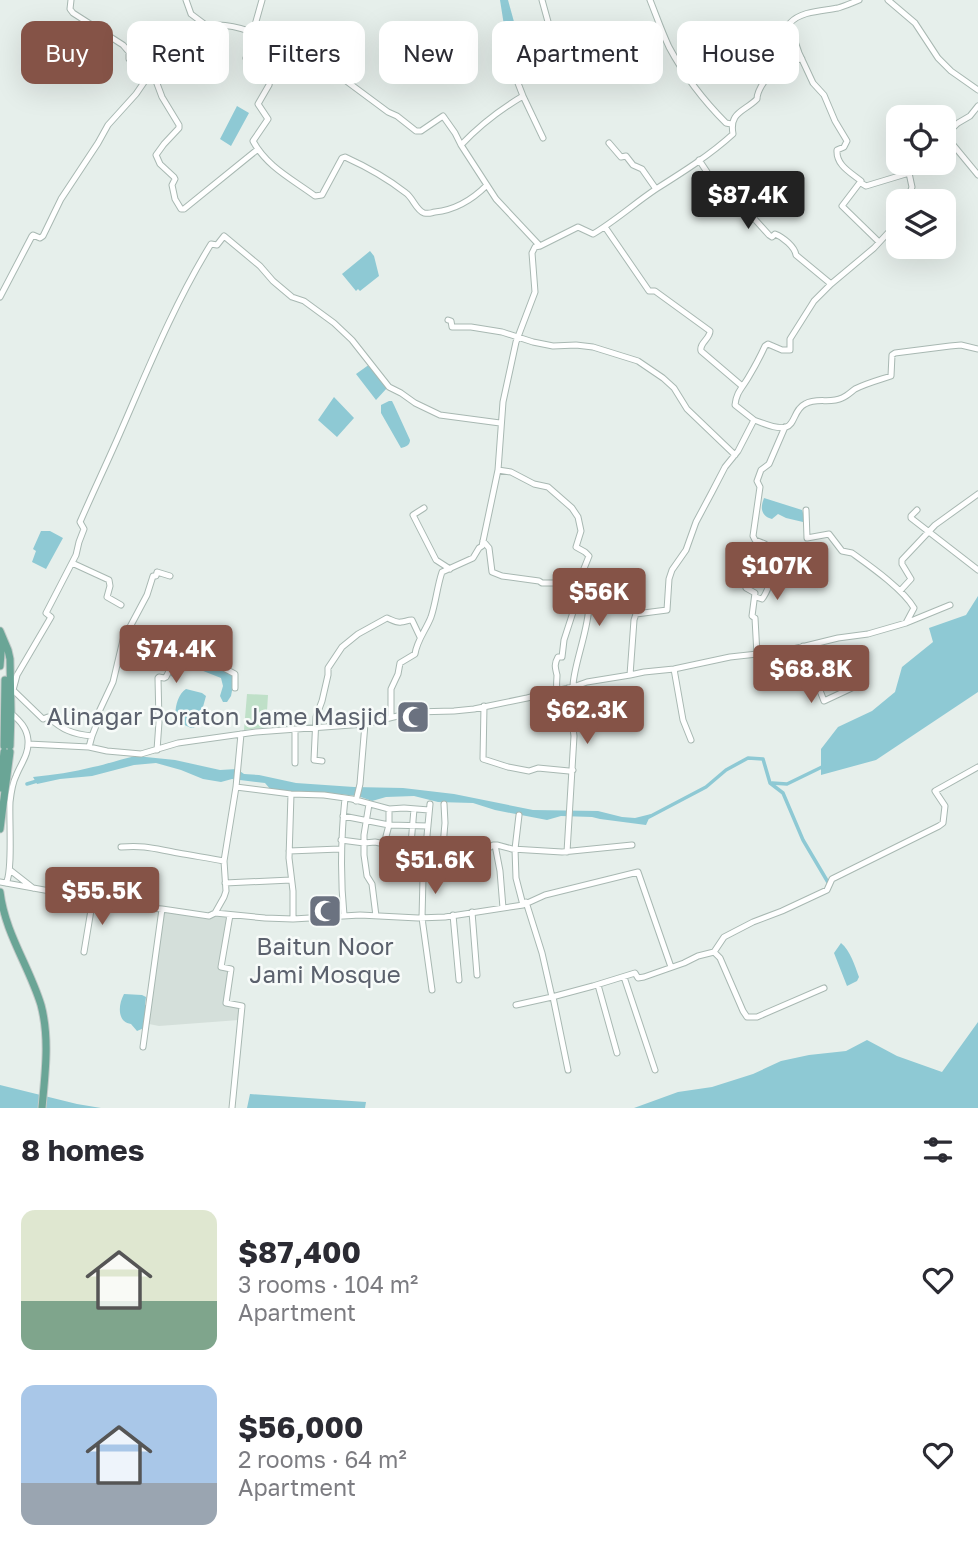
<!DOCTYPE html>
<meta charset="utf-8">
<style>
:root{--surface:#fff;--page:#f7f7f7;--text:#2b2b33;--muted:#7c7c81;--accent:#855347}
body{margin:0;font-family:"Golos Text",sans-serif;background:var(--page);color:var(--text);height:100vh;display:flex;flex-direction:column;font-size:26px;white-space:nowrap}
*{box-sizing:border-box;margin:0}
p{font-size:23px;color:var(--muted)}
.icon{flex:none;width:38px;height:38px;fill:none;stroke:currentColor;stroke-width:2;stroke-linecap:round;stroke-linejoin:round}
.map{position:relative;height:1108px;overflow:hidden}
.panel{display:flex;flex-direction:column;background:var(--surface);flex:1}
.panel>*{flex:none}
.guide{position:absolute;left:21px;top:21px;width:936px;height:63px;display:flex;gap:14px}
.fabs{position:absolute;left:886px;top:105px;display:grid;gap:14px}
.fabs a{display:grid;place-items:center;width:70px;height:70px;border-radius:14px;background:var(--surface);box-shadow:0 7px 28px #0002;font-size:35px}
.price{position:absolute;translate:-50% -60px;padding:0 16px;border-radius:7px;background:var(--accent);color:#fff;font-size:23px;line-height:46px;filter:drop-shadow(0 2px 4px #0008)}
.price::after{content:'';position:absolute;left:50%;top:42px;width:21px;height:16px;margin-left:-10px;background:inherit;clip-path:polygon(0 0,100% 0,50% 100%)}
.price.active{background:#222;color:#fff}
ul{padding:0;list-style:none}
li{display:flex;align-items:center;gap:21px;height:175px;padding:0 21px}
li span{display:grid;place-items:center;flex:none;width:196px;height:140px;border-radius:14px;color:#555}
li>.icon{margin-inline-start:auto}
span .icon{width:84px;height:84px;fill:#fffc;stroke-width:1}
li b{font-size:30px}
h2{display:flex;justify-content:space-between;align-items:center;height:84px;padding:0 21px;font-size:30px}
.tag{padding:0 24px;border-radius:14px;background:var(--surface);box-shadow:0 7px 28px #0002;font-size:24px;line-height:63px}
.tag.active{background:var(--accent);color:#fff}
.map>svg:first-child{display:block}
.built{fill:#d4dfda}
.green{fill:#bfe0c8}
.water{fill:#8ec9d4}
.lines{fill:none;stroke-linecap:round;stroke-linejoin:round}
.canal{stroke:#8ec9d4;stroke-width:3.5}
.minor-casing{stroke:#a8b8b2;stroke-width:7}
.major-casing{stroke:#c2cac8;stroke-width:9}
.minor{stroke:#fff;stroke-width:5}
.major{stroke:#6aa596;stroke-width:7}
.labels{text-anchor:middle;stroke-width:5;stroke-linejoin:round;paint-order:stroke}
.worship-label{font-size:24px;fill:#5b616d;stroke:#f7fbf9;text-anchor:end}
</style>
<div class="map">
<svg width="978" height="1108" viewBox="0 0 978 1108">
<rect width="100%" height="100%" fill="#e6efeb"/>
<path class="built" d="M 164,911 L 207,919 L 215,915 L 227,917 L 219,969 L 229,971 L 223,1005 L 240,1008 L 239,1020 L 159,1026 L 149,1024 Z"/>
<path class="green" d="M 247,694 L 268,695 L 266,727 L 244,730 Z"/>
<path class="water" d="M 500,0 L 508,0 L 519,40 L 522,40 L 525,50 L 518,51 L 517,48 L 513,50 L 513,53 L 500,58 L 495,42 L 506,38 Z
M 237,106 L 249,113 L 231,146 L 220,139 Z
M 370,251 L 374,256 L 379,276 L 360,291 L 358,289 L 356,291 L 342,274 Z
M 370,364 L 387,388 L 376,400 L 356,374 Z
M 334,397 L 354,418 L 337,437 L 318,420 Z
M 389,401 L 392,401 L 394,405 L 410,440 C 410,445 406,447 401,448 L 381,413 L 381,405 Z
M 764,498 L 802,510 L 805,519 L 803,522 L 786,518 L 778,514 L 772,519 C 761,516 760,508 764,498 Z
M 41,531 L 50,531 L 63,538 L 46,569 L 32,562 L 36,551 L 33,549 Z
M 978,596 L 978,692 L 876,760 L 821,775 L 821,749 L 838,727 L 872,711 L 895,692 L 902,667 L 933,642 L 929,628 L 966,615 Z
M 181,652 L 192,654 L 235,675 L 231,696 L 227,702 L 223,702 L 220,696 L 223,686 L 221,678 L 188,665 L 178,679 L 171,676 L 173,668 Z
M 186,689 L 202,693 L 206,696 L 201,714 L 194,728 L 191,728 L 176,721 C 174,710 177,695 186,689 Z
M 136,756 L 175,760 L 220,770 L 237,769 L 244,774 L 259,775 L 296,783 L 354,787 L 403,788 L 454,794 L 533,810 L 598,811 L 622,817 L 635,818 L 651,814 L 646,825 L 600,819 L 592,817 L 561,816 L 547,820 L 495,810 L 473,803 L 438,802 L 414,796 L 386,797 L 372,801 L 358,796 L 338,794 L 295,792 L 271,790 L 265,783 L 232,779 L 221,782 L 203,779 L 181,770 L 156,763 L 134,765 L 92,776 L 60,779 L 37,784 L 33,777 C 53,775 73,772 93,767 C 108,764 121,759 136,756 Z
M 841,943 C 850,950 855,966 859,977 L 857,981 L 847,986 L 834,953 Z
M 124,994 L 142,995 L 146,997 L 145,1005 L 148,1006 L 144,1028 L 137,1031 L 131,1024 C 117,1022 118,1005 124,994 Z
M 978,1022 L 978,1108 L 634,1108 L 678,1092 L 712,1087 L 753,1074 L 781,1061 L 809,1055 L 846,1051 L 867,1040 L 897,1056 L 942,1072 Z
M 0,1085 L 77,1104 L 101,1108 L 0,1108 Z
M 250,1094 L 366,1102 L 365,1108 L 247,1108 Z"/>
<g class="lines">
<path class="canal" d="M 772,783 L 787,784 L 824,766
M 27,784 L 37,781
M 649,817 L 706,787 L 726,770 L 748,758 L 763,759 L 770,783 L 783,793 L 803,840 L 829,884"/>
<defs>
<path id="minor" d="M 71,0 L 70,9 L 73,13 L 123,45 L 129,52 L 129,59 L 156,81 C 176,70 174,45 200,39 L 207,26 C 240,19 283,47 313,61 L 322,63 L 388,112 L 397,116 L 416,131 L 421,131 L 443,116 L 455,133 L 461,145
M 186,0 L 191,14 L 207,26
M 650,0 C 656,15 662,32 669,47 C 684,75 704,101 726,123 L 731,124
M 859,0 C 852,3 845,6 838,8 C 822,11 801,11 790,23 L 790,27 L 799,53 L 813,83 L 824,95 L 835,121 L 847,141 L 844,147 L 837,150 C 836,165 850,172 861,181 L 842,206 L 879,242
M 888,0 L 915,23 L 938,58 L 951,71 L 978,90
M 253,32 L 262,0
M 277,44 L 264,57 L 264,61 L 259,67 L 270,80 L 269,85 L 258,104 L 268,119 L 253,141 C 267,167 292,179 315,196 L 322,195 L 342,158 L 345,157 C 367,167 387,178 406,193 C 413,198 416,210 424,213 C 430,214 430,213 435,212 C 455,210 473,199 487,185
M 246,58 L 259,67
M 156,81 L 162,97 L 179,125 L 179,128 L 164,144 L 156,155 L 160,164 L 174,177 L 175,179 L 172,185 L 175,199 L 181,209 L 184,209 L 258,149
M 523,96 L 516,78 L 512,59 L 514,57 L 552,49 L 555,47 L 542,0
M 945,135 L 978,175
M 943,137 L 958,123 L 970,116 L 978,106
M 609,143 L 621,157 L 626,156 L 633,165 L 642,169 L 656,189
M 699,160 L 707,172 L 721,203 L 740,194 L 750,214 L 769,235 L 772,237 L 775,234 C 783,237 795,247 796,255 L 831,284
M 861,183 L 866,186 L 909,173
M 907,201 L 912,187 L 909,173 L 920,163
M 605,227 L 649,291 L 655,291 L 710,331 C 710,339 699,343 701,351 L 742,386
M 540,246 L 578,227 L 593,234 C 615,221 635,203 656,189 C 683,172 710,155 733,134 C 729,112 744,112 757,99 C 757,89 770,72 779,66 C 785,61 794,60 802,59
M 0,297 L 32,236 L 33,235 L 40,238 L 43,236 L 61,199 L 98,143 L 108,125 L 136,94 L 149,75
M 448,320 L 451,321 L 452,327 L 471,327 L 502,332 L 533,342 L 553,346 L 576,345 L 593,347 L 638,361 L 663,378 L 674,388 L 687,409 L 735,455
M 754,420 C 763,423 777,430 786,427 C 795,425 794,409 805,404 C 817,397 830,404 842,398 C 847,396 851,392 855,389 C 867,383 879,380 891,376 L 892,355 L 895,353 L 950,346 L 961,345 L 978,349
M 424,508 L 413,515 L 436,560 L 450,569
M 917,510 L 911,516 L 911,518 L 978,570
M 483,541 L 489,548 L 492,572 L 502,576 L 539,581 L 542,583 L 574,583 L 579,581 L 589,556 L 585,552 L 576,547 L 581,531 L 578,517 L 572,508 L 548,487 L 534,484 L 511,472 L 498,470
M 72,563 L 109,580 L 110,586 L 107,597 L 121,605
M 900,591 L 911,579 L 902,564 L 902,560 L 935,525 L 978,494
M 756,597 L 762,599 C 769,591 770,578 777,569
M 906,623 L 950,605
M 803,646 L 824,701 L 856,686
M 757,655 L 755,618 L 752,616 L 755,593 L 746,588 L 765,544 L 755,540 L 753,536 L 760,487 L 757,481 L 761,470 L 769,464 L 785,427
M 674,669 L 683,720 L 691,740
M 630,675 L 634,620 L 636,614 L 667,610 L 669,579 L 672,570 L 686,550 L 696,522 L 712,492 L 725,467 L 738,451 L 754,420 L 735,405 C 736,393 742,388 748,378 C 754,368 760,357 765,346 L 768,344 L 782,350 L 790,350 L 790,339 L 814,301 L 831,284 L 874,248 L 898,222
M 815,678 L 841,669
M 573,687 C 573,659 602,603 582,578
M 557,690 C 556,685 557,680 557,675 C 555,667 554,664 558,657 L 562,657 L 564,640 L 575,606 L 579,581
M 484,706 L 483,759 L 508,767 L 529,771 L 538,768 L 569,771 L 573,770
M 391,717 L 391,689 L 398,674 L 400,663 L 415,654 C 417,640 426,630 431,617 C 436,602 437,587 442,572 L 473,558 L 479,548 L 482,546 L 498,470 L 503,402 L 516,342 L 535,292 L 532,253 L 535,247 L 540,246 L 496,199 L 461,145 C 479,126 501,109 523,96 L 543,138
M 92,736 C 72,734 63,730 48,717 L 43,719 L 13,690 L 17,675 L 51,617 L 46,613 L 76,555 L 79,542 L 84,529 L 80,522 C 93,492 107,463 120,433 C 148,369 174,304 211,244 L 217,245 L 224,236 L 260,266 L 273,281 L 292,297 L 304,301 L 334,323 L 352,340 L 389,387 L 401,393 L 415,403 L 440,415 L 500,423
M 28,744 L 89,747 L 107,751 L 141,754 L 178,743 L 256,732 L 365,724 L 414,712 L 454,711 L 474,709 L 527,698 L 573,687 L 587,682 L 630,675 L 644,672 L 674,669 L 730,657 L 785,651 L 838,638 L 868,634 L 906,623 L 914,608 C 903,589 870,566 852,553 L 842,551 L 829,534 L 807,538 L 806,510
M 89,747 L 92,736 L 99,718 L 97,716 L 113,682 L 123,640 L 147,595 L 153,576 L 156,576 L 157,572 L 170,576
M 157,750 L 159,722 L 158,678 L 159,677 L 164,678 L 166,677 L 180,650 L 203,657 L 235,674 L 235,688
M 322,761 L 314,760 L 316,717 L 322,701 L 328,675 L 328,668 L 342,647 L 358,634 L 387,618 C 392,620 396,623 401,622 C 405,622 407,620 412,620 L 420,637
M 295,763 L 295,729
M 236,787 L 291,794 L 324,795 L 352,799 L 389,809 L 404,808 L 429,810
M 291,794 L 289,858 L 293,891 L 293,919
M 356,801 L 360,784 L 365,724
M 369,804 L 364,835 L 364,855 L 367,876 L 372,884 L 376,916
M 430,804 L 423,878 L 422,918 L 432,990
M 519,815 L 515,849 L 516,878 L 523,905
M 343,816 L 389,825 L 428,826
M 341,840 L 364,843 L 375,842 L 394,846 L 427,841 L 477,851 L 485,851 L 493,845 L 497,845 L 512,849 L 562,852 L 632,845
M 384,844 L 389,825 L 389,809
M 411,844 L 414,809
M 495,845 L 500,871 L 503,908
M 443,846 L 445,823 L 444,804
M 121,847 C 146,845 155,849 178,853 C 194,856 209,858 224,861
M 289,851 L 340,849
M 567,852 L 574,736 L 568,688
M 10,870 L 33,888
M 0,882 L 138,907 L 162,909 L 209,916 L 215,913 L 265,918 L 293,919 L 360,915 L 418,918 L 445,917 L 523,905 L 545,895 L 638,872 L 671,967
M 6,883 C 13,872 9,820 10,802 C 11,793 12,784 16,776 C 21,763 29,755 28,740 C 27,728 20,721 11,713
M 225,883 L 291,880
M 526,902 L 542,953 L 552,997 L 593,986 L 635,973 L 638,978 L 644,977 L 684,963 L 698,956 L 714,952 L 724,937 L 753,922 L 782,911 L 827,890 L 832,879 L 939,826 L 943,823 L 945,806 L 935,791 L 978,767
M 472,912 L 477,975
M 215,913 L 224,897 L 226,891 L 224,861 L 236,787 L 241,734
M 230,915 L 221,967 L 231,969 L 226,1003 L 242,1006 L 232,1108
M 344,915 C 340,875 341,837 345,798
M 453,915 L 459,980
M 84,952 L 93,898
M 714,952 L 720,958 L 743,1011 L 747,1017 L 757,1017 L 824,988
M 624,977 L 655,1070
M 598,985 L 617,1053
M 553,997 L 568,1070
M 516,1005 L 552,997
M 143,1047 L 162,909"/>
<path id="major" d="M 0,631 L 8,650 L 10,659 L 11,713 L 10,746
M 0,666 L 2,641
M 4,746 L 5,680
M 0,788 L 4,752
M 0,829 L 10,752
M 0,892 C 5,933 29,966 41,1005 C 50,1039 45,1074 42,1108"/>
</defs>
<use href="#minor" class="minor-casing"/>
<use href="#major" class="major-casing"/>
<use href="#minor" class="minor"/>
<use href="#major" class="major"/>
</g>
<defs>
<symbol id="mosque-square" viewBox="-11 -11 22 22"><rect x="-9" y="-9" width="18" height="18" rx="4" fill="#6b7280" stroke="#f7fbf9"/><path d="M3.5-4.9A6 6 0 1 0 3.5 4.9A5 5 0 1 1 3.5-4.9Z" fill="#fff"/></symbol>
</defs>
<g fill-rule="evenodd">
<use href="#mosque-square" x="394" y="698" width="38" height="38"/>
<use href="#mosque-square" x="306" y="892" width="38" height="38"/>
</g>
<g class="labels">
<g class="worship-label">
<text x="388" y="725">Alinagar Poraton Jame Masjid</text>
<text x="325" y="955" text-anchor="middle">Baitun Noor<tspan x="325" dy="28">Jami Mosque</tspan></text>
</g>
</g>
</svg>
<div class="fabs">
<a><svg class="icon" aria-label="locate" viewBox="0 0 24 24"><circle cx="12" cy="12" r="6"/><path d="M12 2v4M12 18v4M2 12h4M18 12h4"/></svg></a>
<a><svg class="icon" aria-label="layers" viewBox="0 0 24 24"><path d="M12 4l9 5-9 5-9-5zM3 14l9 5 9-5"/></svg></a>
</div>
<b class="price active" style="left:748px;top:231px">$87.4K</b>
<b class="price" style="left:777px;top:602px">$107K</b>
<b class="price" style="left:599px;top:628px">$56K</b>
<b class="price" style="left:176px;top:685px">$74.4K</b>
<b class="price" style="left:811px;top:705px">$68.8K</b>
<b class="price" style="left:587px;top:746px">$62.3K</b>
<b class="price" style="left:435px;top:896px">$51.6K</b>
<b class="price" style="left:102px;top:927px">$55.5K</b>
<div class="guide">
<a class="tag active">Buy</a>
<a class="tag">Rent</a>
<a class="tag">Filters</a>
<a class="tag">New</a>
<a class="tag">Apartment</a>
<a class="tag">House</a>
</div>
</div>
<section class="panel">
<h2>8 homes<svg class="icon" aria-label="filters" viewBox="0 0 24 24"><path d="M4 7h16M4 17h16"/><circle cx="9" cy="7" r="2"/><circle cx="15" cy="17" r="2"/></svg></h2>
<ul>
<li><span style="background:linear-gradient(#dfe7d0 65%,#7fa58c 0)"><svg class="icon" aria-label="home" viewBox="0 0 24 24"><path d="M3 11l9-7 9 7M6 9v11h12V9"/></svg></span><div><b>$87,400</b><p>3 rooms · 104 m²</p><p>Apartment</p></div><svg class="icon" aria-label="heart" viewBox="0 0 24 24"><path d="M12 20l-8-8c-3-5 5-10 8-4 3-6 11-1 8 4z"/></svg></li>
<li><span style="background:linear-gradient(#a9c7e8 70%,#9aa5b1 0)"><svg class="icon" aria-label="home" viewBox="0 0 24 24"><path d="M3 11l9-7 9 7M6 9v11h12V9"/></svg></span><div><b>$56,000</b><p>2 rooms · 64 m²</p><p>Apartment</p></div><svg class="icon" aria-label="heart" viewBox="0 0 24 24"><path d="M12 20l-8-8c-3-5 5-10 8-4 3-6 11-1 8 4z"/></svg></li>
</ul>
</section>
